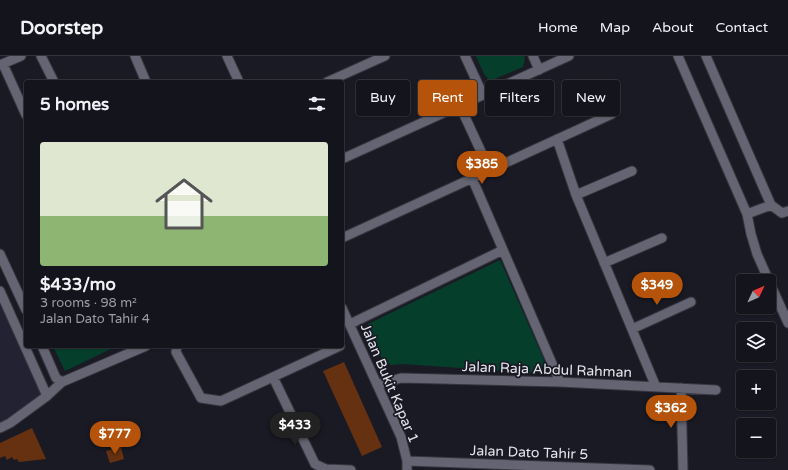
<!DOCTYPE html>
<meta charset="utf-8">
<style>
:root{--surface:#14141c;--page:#1d1d25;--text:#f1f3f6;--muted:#9d9ea3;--line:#33333b;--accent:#b45309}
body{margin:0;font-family:"Varela Round",sans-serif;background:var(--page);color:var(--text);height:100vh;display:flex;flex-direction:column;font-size:15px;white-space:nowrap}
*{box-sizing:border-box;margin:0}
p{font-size:13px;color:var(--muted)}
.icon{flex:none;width:22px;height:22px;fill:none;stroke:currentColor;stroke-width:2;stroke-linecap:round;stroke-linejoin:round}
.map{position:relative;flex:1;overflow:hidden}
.sheet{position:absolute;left:24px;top:24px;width:320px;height:268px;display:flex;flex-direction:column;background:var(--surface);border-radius:4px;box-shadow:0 1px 3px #0004,0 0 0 1px var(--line)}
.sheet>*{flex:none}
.hud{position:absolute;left:356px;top:24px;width:372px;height:36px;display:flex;gap:8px}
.needle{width:26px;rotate:46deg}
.tools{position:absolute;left:736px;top:218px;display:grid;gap:8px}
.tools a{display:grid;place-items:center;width:40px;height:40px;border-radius:4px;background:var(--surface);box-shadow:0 1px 3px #0004,0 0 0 1px var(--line);font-size:20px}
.price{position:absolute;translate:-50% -34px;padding:0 9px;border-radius:14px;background:var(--accent);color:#fff;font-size:13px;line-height:26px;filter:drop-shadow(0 1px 2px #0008)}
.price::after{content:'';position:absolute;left:50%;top:24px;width:12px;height:9px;margin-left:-6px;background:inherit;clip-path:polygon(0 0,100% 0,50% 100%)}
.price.on{background:#222;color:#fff}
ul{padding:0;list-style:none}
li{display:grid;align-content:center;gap:8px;height:212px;padding:0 16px}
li+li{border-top:1px solid var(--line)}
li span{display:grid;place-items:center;height:124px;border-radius:4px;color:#555}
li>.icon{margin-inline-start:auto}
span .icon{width:72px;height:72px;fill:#fffc;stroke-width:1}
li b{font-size:17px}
h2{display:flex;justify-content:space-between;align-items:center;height:48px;padding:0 16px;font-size:17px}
.tag{padding:0 14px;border-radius:4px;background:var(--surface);box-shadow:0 1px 3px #0004,0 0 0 1px var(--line);font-size:14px;line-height:36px}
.tag.on{background:var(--accent);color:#fff}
header{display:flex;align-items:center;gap:24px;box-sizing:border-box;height:56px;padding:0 20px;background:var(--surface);border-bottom:1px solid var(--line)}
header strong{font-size:19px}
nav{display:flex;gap:22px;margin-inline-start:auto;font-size:14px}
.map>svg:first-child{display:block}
.built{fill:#232233}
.green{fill:#053f2c}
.building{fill:#663111}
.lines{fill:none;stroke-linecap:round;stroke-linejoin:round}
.minor-casing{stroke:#37363f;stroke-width:11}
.minor{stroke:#646472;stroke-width:9}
.labels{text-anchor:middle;stroke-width:3.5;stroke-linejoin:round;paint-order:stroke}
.street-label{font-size:14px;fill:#e3e4ec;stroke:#1a1a25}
</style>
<header>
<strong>Doorstep</strong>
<nav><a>Home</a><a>Map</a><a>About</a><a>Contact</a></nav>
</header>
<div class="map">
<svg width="788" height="414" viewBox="0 0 788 414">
<rect width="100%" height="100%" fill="#1a1a25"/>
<path class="built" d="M 0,243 L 43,339 L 0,369 Z"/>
<path class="green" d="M 476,0 L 524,0 L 525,2 L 523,11 L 490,25 L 484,18 Z
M 500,204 L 544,304 L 542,312 L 535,317 L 402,308 L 391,309 L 382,303 L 368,268 Z
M 53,290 L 117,290 L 65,315 Z"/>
<path class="building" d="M 344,306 L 382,391 L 362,400 L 323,315 Z
M 32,372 L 46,403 L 19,406 L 17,403 L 14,404 L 12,401 L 7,404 L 5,400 L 0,402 L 0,387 Z
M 121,391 L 124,403 L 110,407 L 106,395 Z"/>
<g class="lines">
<defs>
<path id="minor" d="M 41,0 L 54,26
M 135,0 L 146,26
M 227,0 L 239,26
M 465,0 L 483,39
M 533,0 L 539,14
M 678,0 L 747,158 L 751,178 L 757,198 L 769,225
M 706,0 L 771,149 L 782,157 L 788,155
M 3,8 L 26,59
M 0,9 L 21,0
M 327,26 L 385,0
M 460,50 L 490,115
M 557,83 L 576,139 L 656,331
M 342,103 L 569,0
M 472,122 L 560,326
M 576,139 L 632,115
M 747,158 L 771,149
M 342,182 L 612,58
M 0,198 L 26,254
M 604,207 L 662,182
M 769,225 L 788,267
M 0,235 L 47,340
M 342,252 L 401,381 L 407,405 L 407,414
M 350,268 L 503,194
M 632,273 L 691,246
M 42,290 L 56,322 L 62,326 L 146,290
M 177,290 L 176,296 L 201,342 L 221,345 L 340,290
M 273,321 L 315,408 L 326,413 L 351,414
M 377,329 L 401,322 L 560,326 L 716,334
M 681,332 L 683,414
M 0,372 L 10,367 L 47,340 L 62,326
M 407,405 L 650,414"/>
</defs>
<use href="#minor" class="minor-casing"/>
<use href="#minor" class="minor"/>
</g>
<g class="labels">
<g class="street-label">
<text transform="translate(547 313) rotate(2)" y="5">Jalan Raja Abdul Rahman</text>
<text transform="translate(390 327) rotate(67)" y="5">Jalan Bukit Kapar 1</text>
<text transform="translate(529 396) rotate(2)" y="5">Jalan Dato Tahir 5</text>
</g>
</g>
</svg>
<div class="tools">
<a><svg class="needle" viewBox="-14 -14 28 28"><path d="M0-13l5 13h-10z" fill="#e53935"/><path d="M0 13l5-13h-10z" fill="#9d9ea3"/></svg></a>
<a><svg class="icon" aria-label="layers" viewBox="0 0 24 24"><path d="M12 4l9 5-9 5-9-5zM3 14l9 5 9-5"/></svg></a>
<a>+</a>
<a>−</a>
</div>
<b class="price" style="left:482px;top:129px">$385</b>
<b class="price" style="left:657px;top:250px">$349</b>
<b class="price" style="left:671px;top:373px">$362</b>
<b class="price on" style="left:295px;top:390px">$433</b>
<b class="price" style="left:115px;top:399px">$777</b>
<div class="hud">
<a class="tag">Buy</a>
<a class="tag on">Rent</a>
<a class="tag">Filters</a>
<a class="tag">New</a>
</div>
<section class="sheet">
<h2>5 homes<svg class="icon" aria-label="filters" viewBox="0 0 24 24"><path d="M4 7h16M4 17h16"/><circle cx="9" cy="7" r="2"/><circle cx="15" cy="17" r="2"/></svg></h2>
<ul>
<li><span style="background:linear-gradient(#dfe7d0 60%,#8fb573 0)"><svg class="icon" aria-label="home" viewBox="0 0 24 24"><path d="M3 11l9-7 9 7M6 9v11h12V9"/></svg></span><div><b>$433/mo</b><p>3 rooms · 98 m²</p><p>Jalan Dato Tahir 4</p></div></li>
</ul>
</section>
</div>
